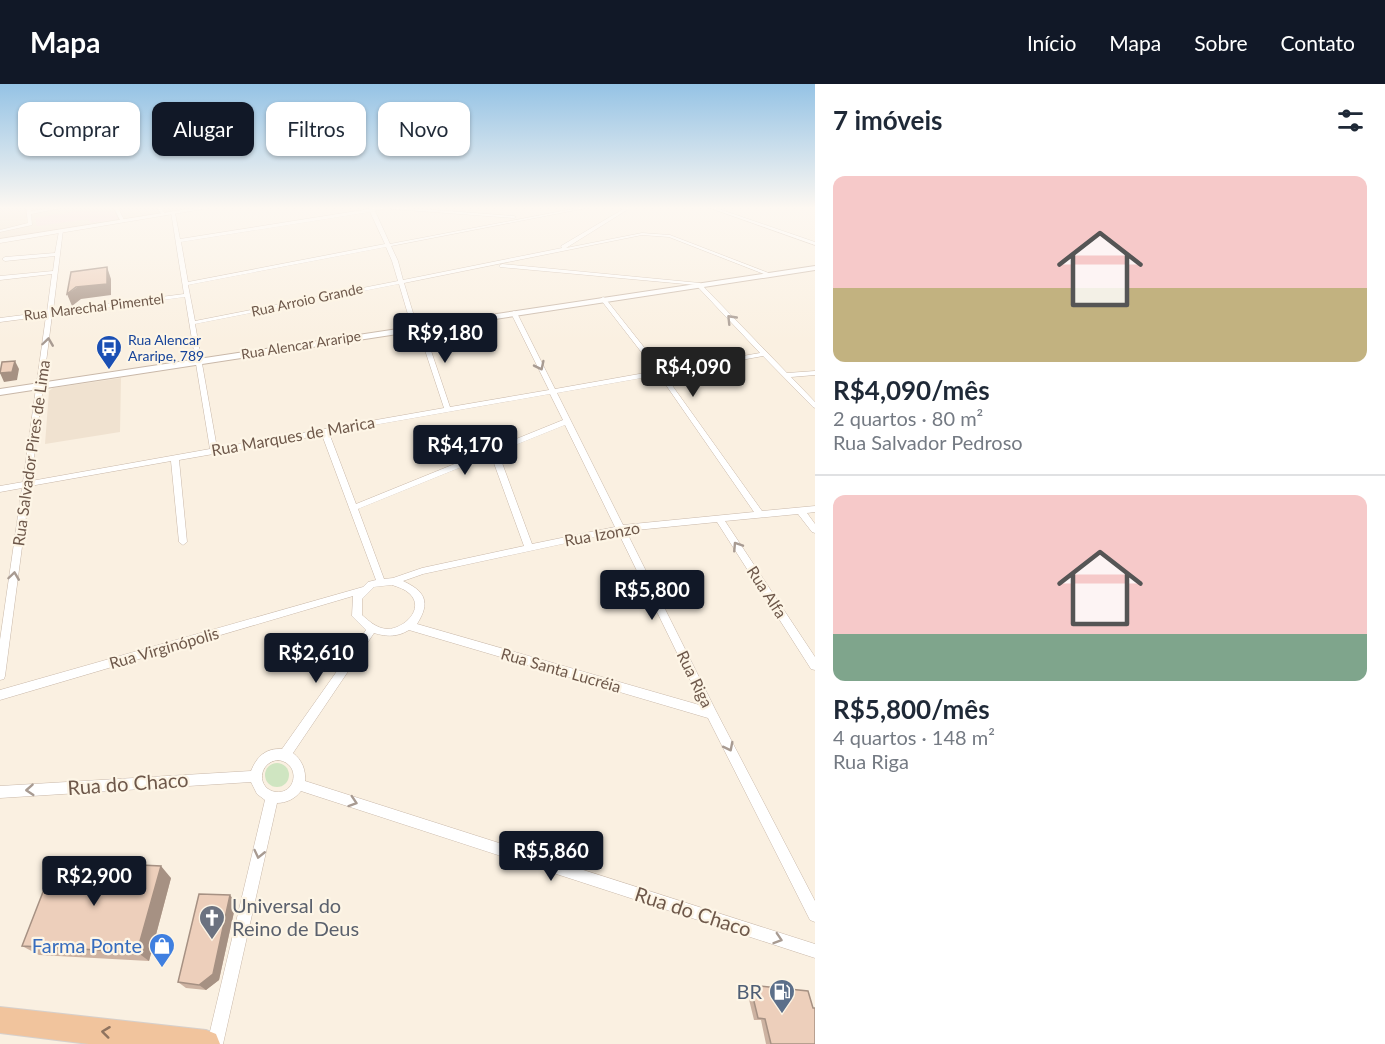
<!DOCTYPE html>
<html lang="pt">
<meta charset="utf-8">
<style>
:root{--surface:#fff;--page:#f6f6f7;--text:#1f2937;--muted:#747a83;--line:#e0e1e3;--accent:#111827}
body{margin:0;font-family:Lato,sans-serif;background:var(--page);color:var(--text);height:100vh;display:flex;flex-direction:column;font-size:22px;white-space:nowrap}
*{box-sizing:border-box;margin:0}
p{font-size:20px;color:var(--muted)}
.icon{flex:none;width:33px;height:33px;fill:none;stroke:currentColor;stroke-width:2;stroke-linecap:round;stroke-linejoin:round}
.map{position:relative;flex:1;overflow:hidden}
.sheet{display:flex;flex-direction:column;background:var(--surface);width:570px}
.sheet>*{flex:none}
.guide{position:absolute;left:18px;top:18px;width:570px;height:54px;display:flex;gap:12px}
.price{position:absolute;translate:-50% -51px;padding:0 14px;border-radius:6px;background:var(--accent);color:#fff;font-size:20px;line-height:39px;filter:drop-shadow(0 2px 3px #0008)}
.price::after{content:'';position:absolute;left:50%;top:36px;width:18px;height:14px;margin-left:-9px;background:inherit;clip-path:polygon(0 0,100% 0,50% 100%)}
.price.on{background:#222;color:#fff}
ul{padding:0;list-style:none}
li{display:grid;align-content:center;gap:12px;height:318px;padding:0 18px}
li+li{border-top:2px solid var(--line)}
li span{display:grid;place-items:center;height:186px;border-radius:12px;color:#555}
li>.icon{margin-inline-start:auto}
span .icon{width:108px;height:108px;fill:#fffc;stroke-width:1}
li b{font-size:26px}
h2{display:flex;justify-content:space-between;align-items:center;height:72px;padding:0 18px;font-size:26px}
.tag{padding:0 21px;border-radius:12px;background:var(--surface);box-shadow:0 2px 4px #0004;font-size:21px;line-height:54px}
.tag.on{background:var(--accent);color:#fff}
header{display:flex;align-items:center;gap:36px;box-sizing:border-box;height:84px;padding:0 30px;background:var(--accent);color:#fff}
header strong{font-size:28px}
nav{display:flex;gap:33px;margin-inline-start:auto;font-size:21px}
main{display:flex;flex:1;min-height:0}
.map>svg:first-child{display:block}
.residential{fill:#f0e2d0}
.medical{fill:#f7d5d8}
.green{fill:#cfe5c1}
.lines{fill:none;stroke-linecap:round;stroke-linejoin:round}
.minor-casing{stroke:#c9b8a9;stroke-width:1}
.tertiary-casing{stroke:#c9b8a9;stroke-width:2}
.secondary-casing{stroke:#cebaa9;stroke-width:1}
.trunk-casing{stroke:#d6d0cc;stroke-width:2}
.minor{fill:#fff;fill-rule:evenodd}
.tertiary{fill:#fff;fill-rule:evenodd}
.secondary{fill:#fff;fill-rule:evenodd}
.trunk{fill:#f1c49d;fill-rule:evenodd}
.wall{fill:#ccb2a1}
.shaded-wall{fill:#a69183}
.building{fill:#edcfbb;stroke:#a69183;stroke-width:1.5}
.oneway{stroke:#a89b92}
.oneway2{stroke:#8f735f}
.labels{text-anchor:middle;stroke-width:4.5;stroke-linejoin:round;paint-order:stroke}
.far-street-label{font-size:14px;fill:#6e584a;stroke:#fdf5e6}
.far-transit-label{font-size:14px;fill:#164399;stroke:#fdf5e6;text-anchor:start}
.street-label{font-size:16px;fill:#6e584a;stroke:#fdf5e6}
.near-street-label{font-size:20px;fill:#6e584a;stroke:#fdf5e6}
.near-worship-label{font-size:20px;fill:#5b616d;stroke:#fdf5e6;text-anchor:start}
.near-shop-label{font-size:20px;fill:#366cbe;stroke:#fdf5e6;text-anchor:end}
.near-service-label{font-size:20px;fill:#4e5e75;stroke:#fdf5e6;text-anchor:end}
</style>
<header>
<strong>Mapa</strong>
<nav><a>Início</a><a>Mapa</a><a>Sobre</a><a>Contato</a></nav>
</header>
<main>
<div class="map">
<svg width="815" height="960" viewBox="0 0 815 960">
<rect width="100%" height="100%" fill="#faf0e1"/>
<path class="residential" d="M 0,124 L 195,124 L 0,156 Z
M 121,294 L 120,348 L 45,360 L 49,307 L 53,304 Z"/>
<path class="medical" d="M 95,124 L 113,124 L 119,135 L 90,139 L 89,135 L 37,142 L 35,134 Z"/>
<path class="green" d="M265 691a12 12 0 1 1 24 0a12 12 0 1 1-24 0Z"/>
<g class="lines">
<defs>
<path id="minor" d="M 26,124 L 30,124 L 31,127 L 52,124 L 61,124 L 31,130 L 32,141 L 0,148 L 0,146 L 28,139 Z
M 114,124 L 118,124 L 125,138 L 121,138 Z
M 157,124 L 161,124 L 166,131 L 162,131 Z
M 369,124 L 386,124 L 375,127 L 390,160 L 578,124 L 586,124 L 391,162 L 398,177 L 403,196 L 562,164 L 561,162 L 625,124 L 630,124 L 566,164 L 642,149 L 670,151 L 774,191 L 769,192 L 669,153 L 642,151 L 404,199 L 417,242 L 420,241 L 423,243 L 450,323 L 549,306 L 511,229 L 514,227 L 517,229 L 555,305 L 656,287 L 601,216 L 600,215 L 603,213 L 605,214 L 662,286 L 760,269 L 696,201 L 500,183 L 499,182 L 502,180 L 700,199 L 787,289 L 815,287 L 815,291 L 791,293 L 815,318 L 815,324 L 813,323 L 763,272 L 664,290 L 762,427 L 815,422 L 815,428 L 807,429 L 815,440 L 815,449 L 812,448 L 798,430 L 725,437 L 815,573 L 815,586 L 811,585 L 717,438 L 626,447 L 716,627 L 815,817 L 815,838 L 810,836 L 708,634 L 409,546 C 398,553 387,553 374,549 L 293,669 C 302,676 306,686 305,697 L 815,860 L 815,874 L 301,707 C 295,715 286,719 277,719 L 223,960 L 207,960 L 265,716 L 257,710 L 251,698 L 0,714 L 0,702 L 251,687 C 257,672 266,664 282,665 L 366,546 L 352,532 L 353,512 L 0,616 L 0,606 L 363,503 L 368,498 L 376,496 L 322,351 L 179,376 L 187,458 L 183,461 L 179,458 L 171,377 L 30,402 L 5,592 L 4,595 L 0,596 L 0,556 L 22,404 L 0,408 L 0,402 L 23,398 L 46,232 L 0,238 L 0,234 L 47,228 L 52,190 L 0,196 L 0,192 L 53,187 L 55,172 L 5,177 L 2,175 L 5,173 L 55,169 L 59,147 L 63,146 L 53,227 L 184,210 L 171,128 L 175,129 L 180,155 L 369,125 ZM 370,128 L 385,160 L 188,198 L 181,158 ZM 386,163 L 392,177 L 398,197 L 195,237 L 188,201 ZM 399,200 L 412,244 L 415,246 L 418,245 L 444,324 L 217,364 L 195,240 ZM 185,213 L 210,365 L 31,397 L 52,231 ZM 659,291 L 754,428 L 623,441 L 557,309 ZM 550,310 L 563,336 L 494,364 L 490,364 L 489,366 L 356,420 L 329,349 ZM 565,341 L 615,443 L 532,460 L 498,368 ZM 491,371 L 524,462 L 422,484 L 393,494 L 384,495 L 358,425 ZM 618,448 L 703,622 L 417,540 C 431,518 425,507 403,497 L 423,490 ZM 392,501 C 398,503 405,505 410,510 C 425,525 404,545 387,545 C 376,544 369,537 362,531 L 362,515 L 374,503 ZM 278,676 C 301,679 297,710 276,708 C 256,705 258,678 278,676 Z
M 390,124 L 408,124 L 514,132 L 516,133 L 514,134 L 392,125 Z
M 710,124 L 716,124 L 815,158 L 815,161 Z"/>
<path id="tertiary" d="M 815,182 L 815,186 L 0,311 L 0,305 Z"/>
<path id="secondary" d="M 194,124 L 209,124 L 0,159 L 0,155 Z"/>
<path id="trunk" d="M 0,923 L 206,946 L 216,950 L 220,960 L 89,960 L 0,949 Z"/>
</defs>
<use href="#minor" class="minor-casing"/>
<use href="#tertiary" class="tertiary-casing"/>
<use href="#secondary" class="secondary-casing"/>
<use href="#trunk" class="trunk-casing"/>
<use href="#minor" class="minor"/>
<use href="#tertiary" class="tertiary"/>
<use href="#secondary" class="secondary"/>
<use href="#trunk" class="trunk"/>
</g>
<path class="wall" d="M 171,794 L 149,877 L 39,871 L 22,862 Z
M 236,819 L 219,896 L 206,906 L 186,904 L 178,898 Z
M 750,901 L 813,924 L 815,960 L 766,960 L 761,936 L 754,936 L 746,903 Z"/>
<path class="shaded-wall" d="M 107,183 L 111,195 L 111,211 L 81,215 L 72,222 L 67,210 Z
M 15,277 L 19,285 L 17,296 L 4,298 L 0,289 Z
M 161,782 L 171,794 L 149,877 L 137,868 Z
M 230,811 L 236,819 L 219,896 L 206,906 L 199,901 Z"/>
<path class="building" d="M 107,183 L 107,200 L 76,203 L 67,210 L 71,188 Z
M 15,277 L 12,288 L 0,289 L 2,278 Z
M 55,777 L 161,782 L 137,868 L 22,862 Z
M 199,810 L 230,811 L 213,890 L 199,901 L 178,898 Z
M 750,901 L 808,907 L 813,924 L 815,924 L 815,960 L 771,960 L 765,935 L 758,934 Z"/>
<defs><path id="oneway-chevron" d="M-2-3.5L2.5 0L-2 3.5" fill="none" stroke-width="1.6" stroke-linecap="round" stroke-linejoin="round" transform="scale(1.5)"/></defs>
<g class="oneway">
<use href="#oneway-chevron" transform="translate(731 235) rotate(-134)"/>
<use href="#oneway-chevron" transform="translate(48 258) rotate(-82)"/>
<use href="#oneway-chevron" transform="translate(540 282) rotate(64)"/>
<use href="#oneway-chevron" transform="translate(737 462) rotate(-123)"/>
<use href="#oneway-chevron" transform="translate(14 492) rotate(-82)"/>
<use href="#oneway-chevron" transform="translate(729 663) rotate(63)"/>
<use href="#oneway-chevron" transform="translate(30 706) rotate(176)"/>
<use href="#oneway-chevron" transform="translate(353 718) rotate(18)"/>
<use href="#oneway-chevron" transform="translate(259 770) rotate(103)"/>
<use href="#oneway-chevron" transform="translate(778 855) rotate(18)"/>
</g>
<use class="oneway2" href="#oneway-chevron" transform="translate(106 948) rotate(-173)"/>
<linearGradient id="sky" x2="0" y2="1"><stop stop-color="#95c3e5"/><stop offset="0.48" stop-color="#fdf8f2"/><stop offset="1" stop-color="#fdf8f2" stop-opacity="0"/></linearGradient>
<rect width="815" height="258" fill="url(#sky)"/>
<defs>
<symbol id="bus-pin" viewBox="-11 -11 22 30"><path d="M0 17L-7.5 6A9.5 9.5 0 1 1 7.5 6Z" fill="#1a4fb4" stroke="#fdf5e6"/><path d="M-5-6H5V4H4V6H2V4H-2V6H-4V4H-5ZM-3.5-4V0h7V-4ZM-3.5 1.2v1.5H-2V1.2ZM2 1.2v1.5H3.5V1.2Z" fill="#fff"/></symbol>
<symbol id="church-pin" viewBox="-11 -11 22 30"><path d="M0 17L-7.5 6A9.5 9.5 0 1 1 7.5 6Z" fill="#6b7280" stroke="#fdf5e6"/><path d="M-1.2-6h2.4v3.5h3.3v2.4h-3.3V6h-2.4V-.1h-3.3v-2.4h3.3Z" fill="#fff"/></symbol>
<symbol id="shop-pin" viewBox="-11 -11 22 30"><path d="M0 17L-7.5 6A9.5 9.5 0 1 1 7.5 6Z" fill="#3f7fe0" stroke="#fdf5e6"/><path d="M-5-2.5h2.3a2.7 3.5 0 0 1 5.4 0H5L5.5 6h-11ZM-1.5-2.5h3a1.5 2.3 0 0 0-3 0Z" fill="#fff"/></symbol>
<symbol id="fuel-pin" viewBox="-11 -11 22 30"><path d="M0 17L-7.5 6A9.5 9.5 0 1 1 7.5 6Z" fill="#5c6f8a" stroke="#fdf5e6"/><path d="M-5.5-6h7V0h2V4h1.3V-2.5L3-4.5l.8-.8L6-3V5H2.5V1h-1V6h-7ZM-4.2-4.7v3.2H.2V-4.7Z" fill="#fff"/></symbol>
</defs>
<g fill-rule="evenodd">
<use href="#bus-pin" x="94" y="249" width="30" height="40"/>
<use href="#church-pin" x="197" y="819" width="30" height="40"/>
<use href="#shop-pin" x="147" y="847" width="30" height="40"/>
<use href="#fuel-pin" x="767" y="893" width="30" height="40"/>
</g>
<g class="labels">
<g class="far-street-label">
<text transform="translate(307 216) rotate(-12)" y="5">Rua Arroio Grande</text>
<text transform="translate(94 223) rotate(-7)" y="5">Rua Marechal Pimentel</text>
<text transform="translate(301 261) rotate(-9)" y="5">Rua Alencar Araripe</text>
</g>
<g class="far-transit-label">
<text x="128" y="261">Rua Alencar<tspan x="128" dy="16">Araripe, 789</tspan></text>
</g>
<g class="street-label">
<text transform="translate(293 352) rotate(-10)" y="6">Rua Marques de Marica</text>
<text transform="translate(31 369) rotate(-82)" y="6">Rua Salvador Pires de Lima</text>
<text transform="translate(602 450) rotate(-10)" y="6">Rua Izonzo</text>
<text transform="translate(767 508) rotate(57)" y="6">Rua Alfa</text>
<text transform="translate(164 564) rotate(-16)" y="6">Rua Virginópolis</text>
<text transform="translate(561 586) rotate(16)" y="6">Rua Santa Lucréia</text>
<text transform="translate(695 595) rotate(64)" y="6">Rua Riga</text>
</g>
<g class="near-street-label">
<text transform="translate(128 700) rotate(-4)" y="7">Rua do Chaco</text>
<text transform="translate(693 828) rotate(18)" y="7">Rua do Chaco</text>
</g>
<g class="near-worship-label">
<text x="232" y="829">Universal do<tspan x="232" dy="23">Reino de Deus</tspan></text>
</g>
<g class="near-shop-label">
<text x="142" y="869">Farma Ponte</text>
</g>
<g class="near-service-label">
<text x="762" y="915">BR</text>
</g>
</g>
</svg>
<b class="price" style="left:445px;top:280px">R$9,180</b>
<b class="price on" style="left:693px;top:314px">R$4,090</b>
<b class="price" style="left:465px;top:392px">R$4,170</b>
<b class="price" style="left:652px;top:537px">R$5,800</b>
<b class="price" style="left:316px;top:600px">R$2,610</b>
<b class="price" style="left:551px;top:798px">R$5,860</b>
<b class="price" style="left:94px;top:823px">R$2,900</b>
<div class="guide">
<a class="tag">Comprar</a>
<a class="tag on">Alugar</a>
<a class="tag">Filtros</a>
<a class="tag">Novo</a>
</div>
</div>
<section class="sheet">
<h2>7 imóveis<svg class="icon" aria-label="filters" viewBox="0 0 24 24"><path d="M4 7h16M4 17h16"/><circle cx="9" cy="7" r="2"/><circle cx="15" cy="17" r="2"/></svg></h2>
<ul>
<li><span style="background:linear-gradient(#f6c9c9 60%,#c2b280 0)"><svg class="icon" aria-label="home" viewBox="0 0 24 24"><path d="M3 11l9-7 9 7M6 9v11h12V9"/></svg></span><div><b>R$4,090/mês</b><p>2 quartos · 80 m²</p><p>Rua Salvador Pedroso</p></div></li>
<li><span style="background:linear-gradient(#f6c9c9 75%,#7fa58c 0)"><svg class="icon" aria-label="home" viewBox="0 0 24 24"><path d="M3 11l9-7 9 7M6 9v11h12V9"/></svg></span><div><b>R$5,800/mês</b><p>4 quartos · 148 m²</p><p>Rua Riga</p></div></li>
</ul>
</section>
</main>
